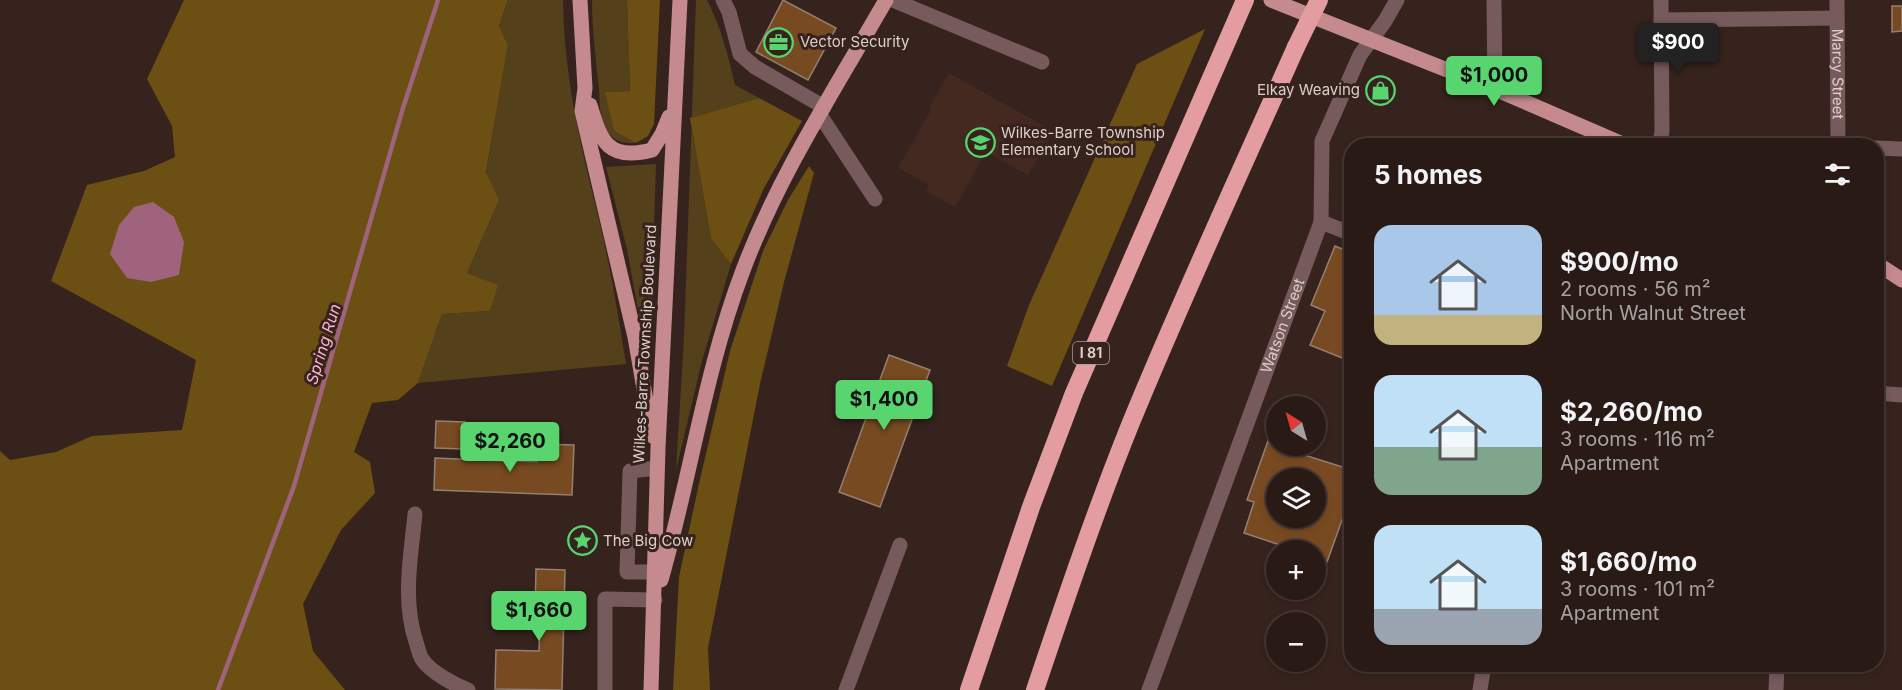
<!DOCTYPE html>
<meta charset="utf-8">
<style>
:root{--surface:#291a16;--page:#352723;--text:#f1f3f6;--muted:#a5a1a1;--line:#453835;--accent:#59d56f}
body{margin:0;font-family:Inter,sans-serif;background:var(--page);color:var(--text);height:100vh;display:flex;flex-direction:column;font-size:22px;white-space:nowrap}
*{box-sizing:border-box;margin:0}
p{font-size:20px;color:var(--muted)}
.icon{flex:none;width:33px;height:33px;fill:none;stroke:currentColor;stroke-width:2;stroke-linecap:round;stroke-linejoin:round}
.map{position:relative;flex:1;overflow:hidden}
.sheet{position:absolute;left:1344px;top:138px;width:540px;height:534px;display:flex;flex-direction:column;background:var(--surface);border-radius:24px;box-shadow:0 3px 9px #0003,0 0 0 2px var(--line)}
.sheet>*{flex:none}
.needle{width:39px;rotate:323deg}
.buttons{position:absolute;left:1266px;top:396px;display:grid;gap:12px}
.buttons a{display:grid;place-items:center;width:60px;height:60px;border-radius:50%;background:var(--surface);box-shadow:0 3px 9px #0003,0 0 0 2px var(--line);font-size:30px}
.price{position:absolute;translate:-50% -51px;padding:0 14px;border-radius:6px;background:var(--accent);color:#111;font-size:20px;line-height:39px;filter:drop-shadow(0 2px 3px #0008)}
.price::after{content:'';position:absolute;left:50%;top:36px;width:18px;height:14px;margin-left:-9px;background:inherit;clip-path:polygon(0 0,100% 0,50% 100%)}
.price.current{background:#222;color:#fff}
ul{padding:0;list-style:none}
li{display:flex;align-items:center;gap:18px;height:150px;padding:0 30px}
li span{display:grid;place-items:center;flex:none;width:168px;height:120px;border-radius:18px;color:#555}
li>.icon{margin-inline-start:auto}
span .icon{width:72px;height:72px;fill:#fffc;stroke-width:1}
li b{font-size:26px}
h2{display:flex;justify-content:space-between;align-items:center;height:72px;padding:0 30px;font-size:26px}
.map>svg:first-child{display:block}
.built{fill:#442921}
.green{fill:#54401a}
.forest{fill:#6c4f12}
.water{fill:#9f637d}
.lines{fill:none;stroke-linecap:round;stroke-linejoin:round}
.stream{stroke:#9f637d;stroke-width:4.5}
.building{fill:#784a21;stroke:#948070;stroke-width:1.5;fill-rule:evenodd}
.minor{stroke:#775a5b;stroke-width:15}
.major{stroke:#c48a8e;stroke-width:15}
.highway{stroke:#e39da1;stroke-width:18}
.highway-bridge{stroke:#e39da1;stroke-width:18}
.labels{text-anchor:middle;stroke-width:6;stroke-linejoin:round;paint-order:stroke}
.shield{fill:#37231d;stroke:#ab9b96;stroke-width:1.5}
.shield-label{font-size:14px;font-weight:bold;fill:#ddceca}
.poi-label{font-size:15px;fill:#ddceca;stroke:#37231d;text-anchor:start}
.street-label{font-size:15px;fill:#ddceca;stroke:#37231d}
.water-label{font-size:16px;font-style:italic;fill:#fbb3d1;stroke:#37231d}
</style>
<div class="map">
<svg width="1902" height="690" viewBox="0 0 1902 690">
<rect width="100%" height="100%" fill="#37231d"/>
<path class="built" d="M 949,73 L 1053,131 L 1028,175 L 986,152 L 955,207 L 926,191 L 929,185 L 898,168 L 931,110 L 929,108 Z"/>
<path class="green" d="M 508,0 L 563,0 C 564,76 580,142 598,216 C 610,264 618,314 626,364 L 418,383 L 442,314 L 490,311 L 497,285 L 467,273 L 499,200 L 486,173 L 508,45 L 499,26 Z
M 592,0 L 627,0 L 630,91 L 606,92 L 614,131 L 636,143 C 623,144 610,140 605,127 C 599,116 600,102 599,90 C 596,60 592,30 592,0 Z
M 696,0 L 707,0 C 721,27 728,55 735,85 L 759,98 L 690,118 L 711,239 L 731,264 L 702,361 L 676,470 L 684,338 Z
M 656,164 L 649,371 L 627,249 L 606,167 Z"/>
<path class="forest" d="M 184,0 L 508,0 L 499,26 L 508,45 L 486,172 L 499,200 L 467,273 L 498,285 L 490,311 L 442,314 L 418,383 L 398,400 L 372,403 L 354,452 L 370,462 L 375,493 L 341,530 L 303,604 L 313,651 L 345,690 L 0,690 L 0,451 L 10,460 L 56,452 L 92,436 L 182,430 L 196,360 L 51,281 L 87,185 L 144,171 L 175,157 L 172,126 L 147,79 Z
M 627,0 L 660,0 L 654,124 L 648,136 L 636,143 L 614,131 L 605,92 L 630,91 Z
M 1205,29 L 1052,386 L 1007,366 L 1029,305 L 1137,64 Z
M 759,98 L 802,121 L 764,188 L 731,264 L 711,239 L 690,118 Z
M 809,166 L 814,173 L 784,282 L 760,384 L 708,648 L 710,690 L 673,690 L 679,577 L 698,488 L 730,351 L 763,251 L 788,200 Z"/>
<path class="water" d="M 153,202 L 174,217 L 184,242 L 179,275 L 151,282 L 127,278 L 110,254 L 119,225 L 134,207 Z"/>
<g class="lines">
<path class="stream" d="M 218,690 L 294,486 L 403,108 L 438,0"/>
</g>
<path class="building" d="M 783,0 L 836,28 L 808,80 L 756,52 Z
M 1892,6 L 1902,6 L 1902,31 L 1892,32 Z
M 1335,246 L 1352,253 L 1352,362 L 1310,345 L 1325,311 L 1311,305 Z
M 889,355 L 930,370 L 880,507 L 839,492 Z
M 436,421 L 465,422 L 464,449 L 435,448 Z
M 1268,441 L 1276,446 L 1352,470 L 1352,492 L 1327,562 L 1316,558 L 1316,550 L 1295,550 L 1244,533 L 1254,502 L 1247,500 ZM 1276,478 L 1316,478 L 1316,518 L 1276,518 Z
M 538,444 L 574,445 L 572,495 L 434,490 L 435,458 L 504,461 L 504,454 L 519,455 L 518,461 L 537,462 Z
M 536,569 L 565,570 L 562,690 L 495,689 L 496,650 L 539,651 L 540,612 L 535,611 Z"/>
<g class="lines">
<g class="minor">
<path d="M 723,0 L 729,12 L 740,54 L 755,67 L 824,107"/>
<path d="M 893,0 L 1042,62"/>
<path d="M 1494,0 L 1495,89"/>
<path id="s1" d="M 1837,0 L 1838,146"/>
<path d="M 1661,20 L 1837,18"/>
<path d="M 820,115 L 875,199"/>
<path d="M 1659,146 L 1662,132 L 1661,0"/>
<path d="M 1684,146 L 1693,146"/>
<path d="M 1876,148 L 1902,149"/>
<path d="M 1321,222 L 1352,234"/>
<path d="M 1876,393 L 1902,395"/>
<path d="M 657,468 L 630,471 L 627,572 L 663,572"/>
<path d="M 415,514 C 411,556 402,600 416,642 C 418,647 419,655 422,659 C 430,672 455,685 468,690"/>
<path d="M 605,690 L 605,599 L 655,600"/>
<path d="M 846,690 L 900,545"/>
<path id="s2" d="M 1149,690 L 1321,222 L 1322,141 L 1360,55 L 1385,21 L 1397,0"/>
<path d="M 1480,690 L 1484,664"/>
<path d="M 1776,690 L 1777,664"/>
</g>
<path class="major" d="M 580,0 L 585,88 L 582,111 L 635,337 L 650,424 L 654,437
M 1271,0 L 1495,89 L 1627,146
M 590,105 C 601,143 609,161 652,150 L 662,134 L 669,117
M 1876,263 L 1902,280
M 661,580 C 690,479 705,371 742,273 C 778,176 835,89 886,0
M 651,690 L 658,448 L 680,0"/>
<path class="highway" d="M 969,690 L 1031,507 L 1074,393 L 1245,0
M 1035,690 C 1065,601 1095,512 1130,425 C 1182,298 1240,173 1296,47"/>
<path class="highway-bridge" d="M 1296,47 L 1319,0"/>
</g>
<defs>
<symbol id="office-ring" viewBox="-11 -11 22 22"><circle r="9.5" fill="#37231d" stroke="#59d56f" stroke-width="1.5"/><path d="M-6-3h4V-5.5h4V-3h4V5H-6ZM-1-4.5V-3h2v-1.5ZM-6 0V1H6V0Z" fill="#59d56f"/></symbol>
<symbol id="shop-ring" viewBox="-11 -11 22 22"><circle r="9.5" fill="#37231d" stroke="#59d56f" stroke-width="1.5"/><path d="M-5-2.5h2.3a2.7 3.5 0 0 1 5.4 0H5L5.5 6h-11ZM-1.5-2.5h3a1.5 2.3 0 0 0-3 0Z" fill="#59d56f"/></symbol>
<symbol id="school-ring" viewBox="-11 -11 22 22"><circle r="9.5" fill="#37231d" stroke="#59d56f" stroke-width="1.5"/><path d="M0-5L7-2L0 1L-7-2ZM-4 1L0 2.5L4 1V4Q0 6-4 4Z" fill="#59d56f"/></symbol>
<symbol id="sight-ring" viewBox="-11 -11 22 22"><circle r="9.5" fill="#37231d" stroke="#59d56f" stroke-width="1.5"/><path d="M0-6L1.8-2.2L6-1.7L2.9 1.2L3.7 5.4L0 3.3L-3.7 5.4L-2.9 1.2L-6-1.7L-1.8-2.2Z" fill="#59d56f"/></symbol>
</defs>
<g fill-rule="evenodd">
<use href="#office-ring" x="762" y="26" width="33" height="33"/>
<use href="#shop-ring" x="1364" y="74" width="33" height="33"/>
<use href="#school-ring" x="964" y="126" width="33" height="33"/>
<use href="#sight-ring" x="566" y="524" width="33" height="33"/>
</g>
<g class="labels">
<rect class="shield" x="1073" y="342" width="36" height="22" rx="4.5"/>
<g class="shield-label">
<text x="1091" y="358">I 81</text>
</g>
<g class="poi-label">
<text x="800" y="47">Vector Security</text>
<text x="1360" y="95" text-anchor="end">Elkay Weaving</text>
<text x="1001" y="138">Wilkes-Barre Township<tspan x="1001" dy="17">Elementary School</tspan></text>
<text x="603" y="546">The Big Cow</text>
</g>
<g class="street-label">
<text dy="5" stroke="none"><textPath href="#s1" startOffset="74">Marcy Street</textPath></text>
<text dy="5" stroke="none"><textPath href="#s2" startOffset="388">Watson Street</textPath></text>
<text transform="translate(645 344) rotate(-87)" y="5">Wilkes-Barre Township Boulevard</text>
</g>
<g class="water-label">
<text transform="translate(323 344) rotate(-73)" y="6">Spring Run</text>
</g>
</g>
</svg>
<div class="buttons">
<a><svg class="needle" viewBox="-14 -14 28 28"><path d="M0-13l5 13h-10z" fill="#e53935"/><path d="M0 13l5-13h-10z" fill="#a5a1a1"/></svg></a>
<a><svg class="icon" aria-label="layers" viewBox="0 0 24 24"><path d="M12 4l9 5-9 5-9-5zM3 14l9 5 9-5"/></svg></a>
<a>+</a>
<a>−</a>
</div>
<b class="price current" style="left:1678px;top:74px">$900</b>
<b class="price" style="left:1494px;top:107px">$1,000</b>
<b class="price" style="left:884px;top:431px">$1,400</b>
<b class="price" style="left:510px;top:473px">$2,260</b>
<b class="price" style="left:539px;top:642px">$1,660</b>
<section class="sheet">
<h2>5 homes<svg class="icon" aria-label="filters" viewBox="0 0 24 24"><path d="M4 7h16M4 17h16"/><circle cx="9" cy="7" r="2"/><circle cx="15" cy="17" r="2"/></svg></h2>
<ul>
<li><span style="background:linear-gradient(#a9c7e8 75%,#c2b280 0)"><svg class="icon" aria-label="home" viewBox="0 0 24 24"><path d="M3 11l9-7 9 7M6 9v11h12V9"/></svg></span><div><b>$900/mo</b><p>2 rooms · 56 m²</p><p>North Walnut Street</p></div></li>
<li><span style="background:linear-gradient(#bfe0f5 60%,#7fa58c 0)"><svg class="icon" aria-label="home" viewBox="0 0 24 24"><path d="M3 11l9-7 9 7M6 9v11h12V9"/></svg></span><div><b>$2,260/mo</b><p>3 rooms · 116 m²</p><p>Apartment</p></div></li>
<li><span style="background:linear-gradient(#bfe0f5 70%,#9aa5b1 0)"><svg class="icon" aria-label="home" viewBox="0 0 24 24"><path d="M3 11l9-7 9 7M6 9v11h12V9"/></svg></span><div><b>$1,660/mo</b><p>3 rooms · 101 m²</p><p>Apartment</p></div></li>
</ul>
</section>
</div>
